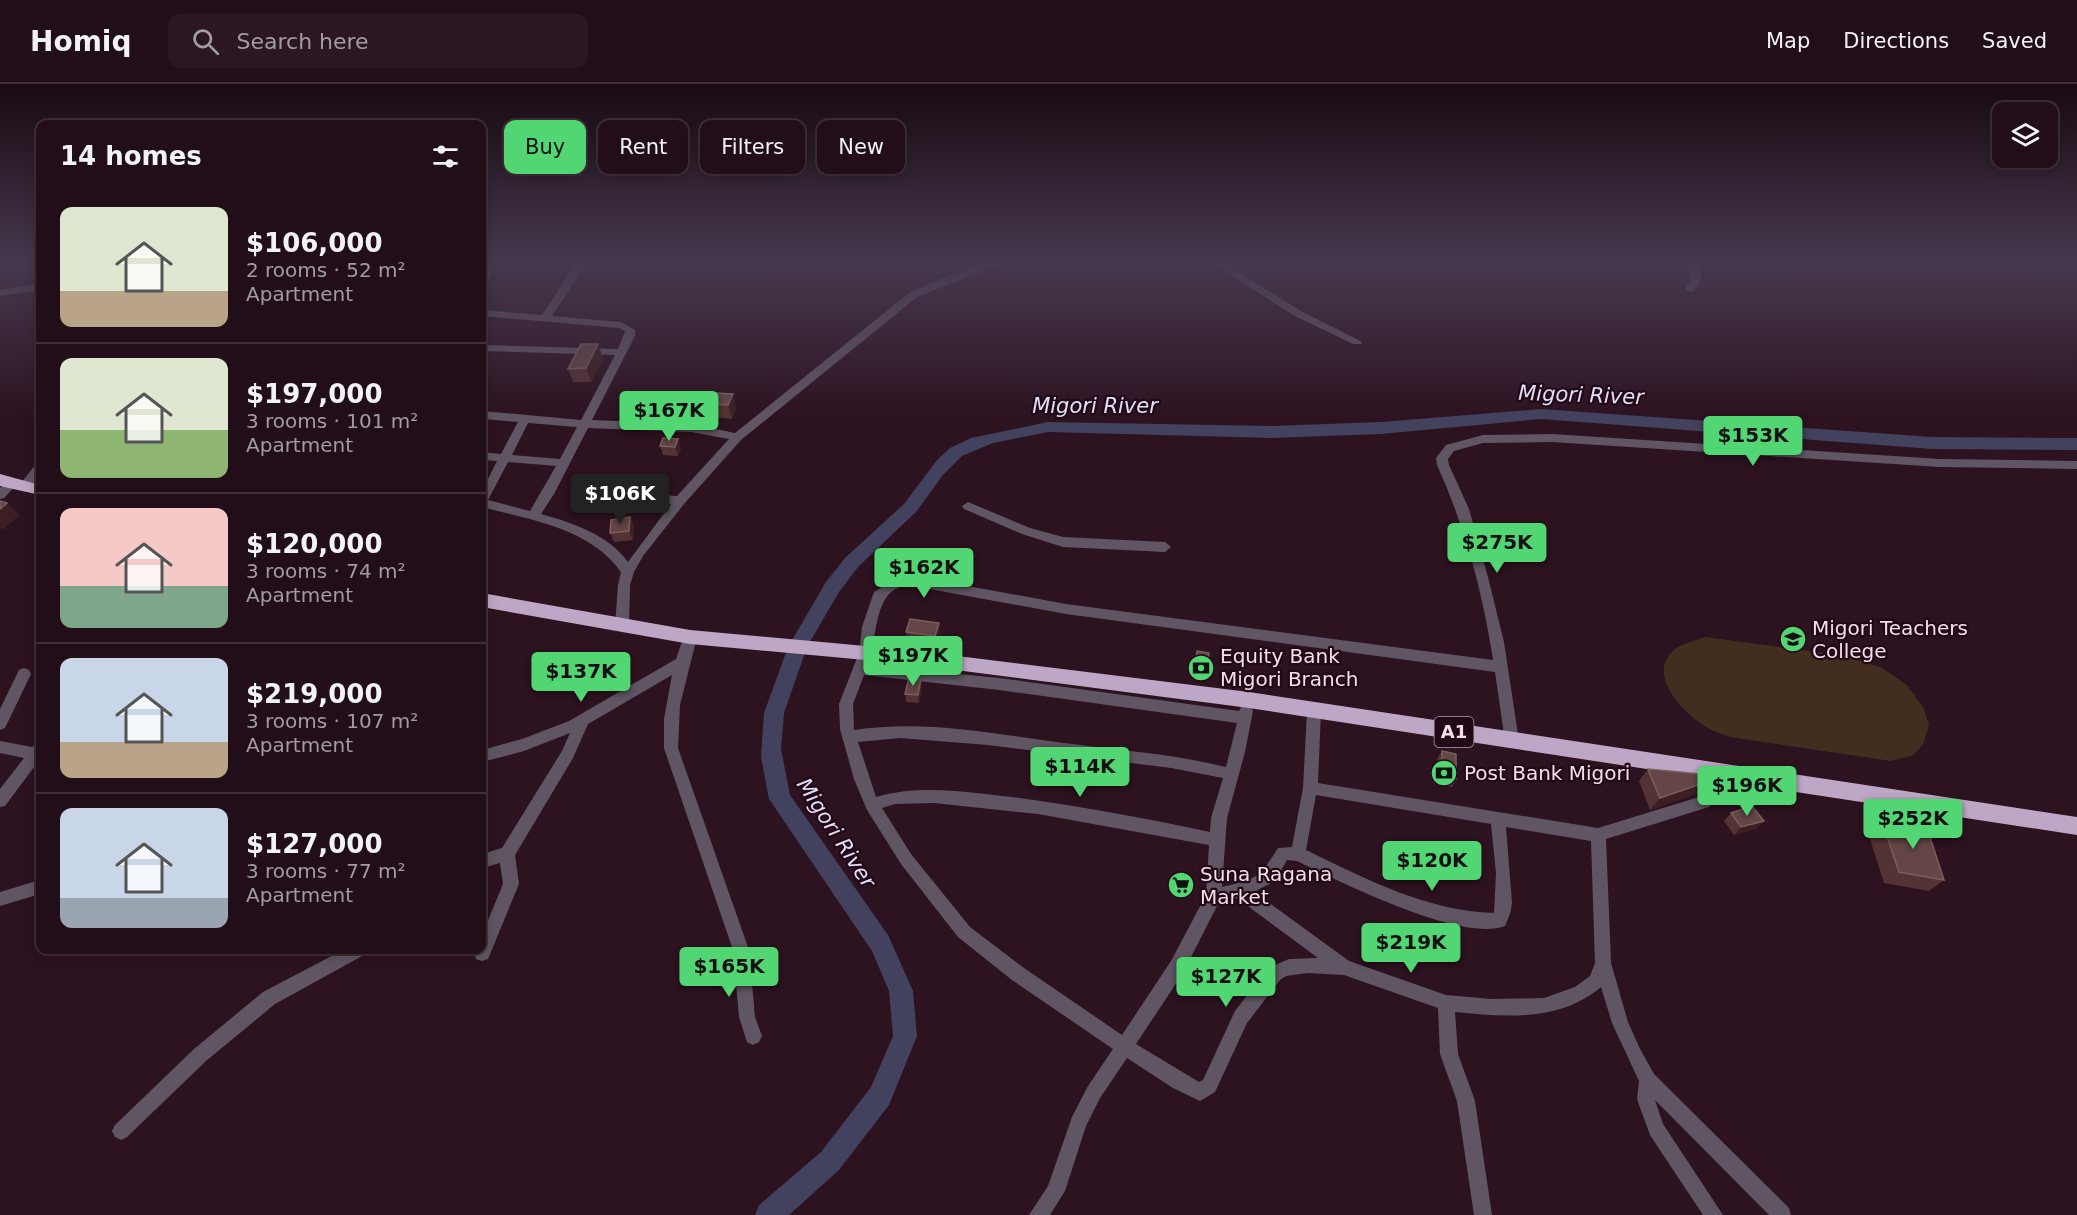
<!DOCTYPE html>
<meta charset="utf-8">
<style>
:root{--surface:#220e18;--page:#2a1721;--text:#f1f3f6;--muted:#a29ca2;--line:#3f2e37;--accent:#52d673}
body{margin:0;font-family:"DejaVu Sans",sans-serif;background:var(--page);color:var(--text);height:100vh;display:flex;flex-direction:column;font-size:22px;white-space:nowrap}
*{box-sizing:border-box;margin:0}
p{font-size:20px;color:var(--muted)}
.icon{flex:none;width:33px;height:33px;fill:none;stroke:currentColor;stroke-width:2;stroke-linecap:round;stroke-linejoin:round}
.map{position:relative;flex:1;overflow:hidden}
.panel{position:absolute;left:36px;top:36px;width:450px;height:834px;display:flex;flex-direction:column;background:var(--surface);border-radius:12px;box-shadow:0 3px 15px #0003,0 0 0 2px var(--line)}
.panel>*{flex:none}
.top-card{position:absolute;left:504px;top:36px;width:570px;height:54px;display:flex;gap:12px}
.controls{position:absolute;left:1992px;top:18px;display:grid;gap:12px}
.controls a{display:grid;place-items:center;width:66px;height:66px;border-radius:12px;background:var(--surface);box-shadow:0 3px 15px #0003,0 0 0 2px var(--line);font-size:30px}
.price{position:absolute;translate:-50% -51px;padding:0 14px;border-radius:6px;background:var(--accent);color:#111;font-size:20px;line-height:39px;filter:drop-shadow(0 2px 3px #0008)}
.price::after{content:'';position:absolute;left:50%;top:36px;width:18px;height:14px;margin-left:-9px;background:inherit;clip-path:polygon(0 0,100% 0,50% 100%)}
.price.current{background:#222;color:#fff}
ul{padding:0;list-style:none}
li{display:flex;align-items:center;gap:18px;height:150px;padding:0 24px}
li+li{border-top:2px solid var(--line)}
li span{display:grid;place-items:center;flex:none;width:168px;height:120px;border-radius:12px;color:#555}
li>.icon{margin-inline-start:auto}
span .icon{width:72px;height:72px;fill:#fffc;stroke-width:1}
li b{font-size:26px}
h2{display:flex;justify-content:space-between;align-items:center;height:72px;padding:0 24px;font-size:26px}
.chip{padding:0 21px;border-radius:12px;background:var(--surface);box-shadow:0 3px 15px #0003,0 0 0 2px var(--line);font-size:21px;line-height:54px}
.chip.current{background:var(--accent);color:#111}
header{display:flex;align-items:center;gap:36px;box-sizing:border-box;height:84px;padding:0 30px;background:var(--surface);border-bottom:2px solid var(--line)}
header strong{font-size:28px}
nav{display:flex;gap:33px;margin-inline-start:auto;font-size:21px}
.search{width:420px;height:54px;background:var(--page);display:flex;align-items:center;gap:15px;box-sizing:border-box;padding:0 21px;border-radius:12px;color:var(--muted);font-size:22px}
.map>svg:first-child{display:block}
.green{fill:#432d1f}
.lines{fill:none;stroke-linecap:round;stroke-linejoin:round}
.river{fill:#42415e;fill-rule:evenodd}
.minor{fill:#605663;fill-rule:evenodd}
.highway{fill:#bea7c6;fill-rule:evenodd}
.wall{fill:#533333}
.shaded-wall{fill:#3d1e23}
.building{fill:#644646;stroke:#7b5e60;stroke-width:1.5}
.labels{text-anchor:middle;stroke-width:4.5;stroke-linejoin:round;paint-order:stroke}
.shield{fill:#230917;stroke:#b5a0aa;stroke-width:1.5}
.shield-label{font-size:18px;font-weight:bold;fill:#f4e0e9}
.poi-label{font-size:20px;fill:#f4e0e9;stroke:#230917;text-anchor:start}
.water-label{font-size:21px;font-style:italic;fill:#e0e0f7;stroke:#230917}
</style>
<header>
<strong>Homiq</strong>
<div class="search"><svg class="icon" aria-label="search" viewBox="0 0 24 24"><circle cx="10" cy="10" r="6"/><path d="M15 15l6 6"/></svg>Search here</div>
<nav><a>Map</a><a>Directions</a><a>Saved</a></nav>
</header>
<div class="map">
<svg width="2077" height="1131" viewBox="0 0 2077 1131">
<rect width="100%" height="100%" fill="#2d1220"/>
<path class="green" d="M 1705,553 L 1846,572 L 1882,584 L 1907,601 L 1923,623 L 1929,641 L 1923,660 L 1914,671 L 1891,677 L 1730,653 C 1723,650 1715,648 1708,644 C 1688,633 1647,594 1671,569 C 1679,560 1694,557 1705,553 Z"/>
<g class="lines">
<path class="river" d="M 1541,325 L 1932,353 L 2077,354 L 2077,366 L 1932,365 L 1541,335 L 1381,350 L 1272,354 L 1048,348 L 993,359 L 962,372 L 943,391 L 916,428 L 858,483 L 839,508 L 807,563 L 784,629 L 781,665 L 790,711 L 888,851 L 913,907 L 917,952 L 889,1021 L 839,1086 L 789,1131 L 755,1131 L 759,1121 L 821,1068 L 871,1003 L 893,952 L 889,907 L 872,867 L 769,715 L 761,673 L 764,629 L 788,563 L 826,498 L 845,474 L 904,420 L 937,376 L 950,364 L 971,354 L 1048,338 L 1272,342 L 1381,338 Z"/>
<path class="minor" d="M 0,178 L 6,178 L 0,183 Z
M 486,178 L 496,178 L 487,201 L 482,204 L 482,190 Z
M 577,178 L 587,178 L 552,232 L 621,238 L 635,246 L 635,252 L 592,336 L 691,340 L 735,349 L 909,209 C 934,198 981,176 1006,178 L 917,213 L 741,356 L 684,420 L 643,472 L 634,488 L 630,501 L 629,542 L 622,547 L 615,542 L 618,501 L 621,488 C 590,444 531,436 482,423 L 482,407 L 497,377 L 482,376 L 482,368 L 501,370 L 518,338 L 482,335 L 482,327 L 581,336 L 615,271 L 482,267 L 482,261 L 618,265 L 625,247 L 619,244 L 482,232 L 482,226 L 542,231 ZM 528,339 L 577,343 L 560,375 L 512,371 ZM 588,344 L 691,348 L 729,355 L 677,412 L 592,406 L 590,409 L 592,412 L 596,413 L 671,420 L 628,478 C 608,450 572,439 541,430 L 554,410 ZM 508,378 L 556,382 L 530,427 L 488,416 Z
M 1211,178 L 1222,178 L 1301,227 L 1362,258 L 1361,260 L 1353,260 L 1293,231 Z
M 1689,178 L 1699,178 L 1701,196 L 1694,207 L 1690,208 L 1685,205 L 1691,196 Z
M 2001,178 L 2013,178 L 2005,182 L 2002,181 Z
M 40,200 L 40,206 L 0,212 L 0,206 Z
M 1552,350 L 1940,375 L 2077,377 L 2077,385 L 1940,383 L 1552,358 L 1483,359 L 1454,367 L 1448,375 L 1449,381 L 1469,425 L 1488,493 L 1504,558 L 1519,657 L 1517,661 L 1512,663 L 1507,661 L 1505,657 L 1495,588 L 1066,530 L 924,504 C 917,504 906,501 900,503 C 873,512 877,558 868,581 L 999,594 L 1239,627 L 1241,623 L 1246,621 L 1251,623 L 1253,627 L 1245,668 L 1227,734 L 1222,803 C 1258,795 1259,794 1278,764 L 1292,763 L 1303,704 L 1307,627 L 1309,623 L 1314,621 L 1319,623 L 1321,627 L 1318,699 L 1598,744 L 1699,713 L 1714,701 L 1720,683 L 1725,681 L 1730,683 L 1732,687 L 1726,709 L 1709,723 L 1606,755 L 1611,879 L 1628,938 L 1639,963 L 1654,990 L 1789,1124 L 1791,1131 L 1769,1131 L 1655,1016 L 1663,1040 L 1723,1131 L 1703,1131 L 1650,1051 L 1637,1015 L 1639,997 L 1612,939 L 1601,903 C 1559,938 1507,933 1455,928 L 1458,970 L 1475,1017 L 1492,1131 L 1474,1131 L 1457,1017 L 1440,970 L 1438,924 L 1344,891 L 1308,889 L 1286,892 L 1280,896 L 1247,939 L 1215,1008 L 1200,1017 L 1173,1004 L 1127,974 L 1100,1014 L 1086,1042 L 1065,1107 L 1050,1131 L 1029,1131 L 1048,1102 L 1072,1033 L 1088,1002 L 1113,965 L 1012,896 L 958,853 L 901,780 L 867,726 L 854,695 L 840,645 L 839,620 L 859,569 L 862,543 L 874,508 L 898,493 L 924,494 L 1066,520 L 1493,576 C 1483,509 1465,443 1437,381 L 1436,374 L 1446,361 L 1483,351 ZM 864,591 L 999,606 L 1237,639 L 1226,683 C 1173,670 1118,666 1064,659 C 995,650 924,635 854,646 L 853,620 ZM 900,654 L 988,661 L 1171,684 L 1223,694 L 1211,734 L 1210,748 C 1145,734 1079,722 1012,713 C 968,708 919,700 876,713 L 858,658 ZM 1316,711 L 1491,740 L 1496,789 L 1494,829 C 1427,827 1366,795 1306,766 ZM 934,719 L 1038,730 L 1209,761 L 1206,811 L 1171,877 L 1122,951 L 1024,884 L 970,843 L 911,770 L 882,724 L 895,720 ZM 1506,743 L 1591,757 L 1595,879 L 1590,892 L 1575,903 L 1544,914 L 1492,915 L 1446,911 L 1349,877 L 1254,808 L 1275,797 L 1287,776 L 1297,777 C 1339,797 1461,859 1505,842 L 1510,830 L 1512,819 ZM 1237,814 L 1318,874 L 1289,875 L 1268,884 L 1235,927 L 1203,996 L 1199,998 L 1136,960 L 1183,889 L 1219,818 Z
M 40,379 L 40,391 L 29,405 L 21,405 L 19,402 L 21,399 L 36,380 Z
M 12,395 L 18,399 L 4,414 L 0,415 L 0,404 Z
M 968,418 L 1030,444 L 1063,453 L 1165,458 L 1171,463 L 1165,468 L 1063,463 L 1022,450 L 964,425 L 962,422 Z
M 690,548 L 695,549 L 697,553 L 680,621 L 678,664 L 749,866 L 755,933 L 762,952 L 759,958 L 753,961 L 747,958 L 739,933 L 733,866 L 664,664 L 664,635 L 672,591 L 588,640 L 573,674 L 515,771 L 519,800 L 488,875 L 482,877 L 476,875 L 474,869 L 475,866 L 482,866 L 482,851 L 503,800 L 500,779 L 482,784 L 482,770 L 502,764 L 562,667 L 570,649 L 524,667 L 482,678 L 482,666 L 522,655 L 569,637 L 676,575 L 685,549 Z
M 24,584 L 29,586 L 31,590 L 5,644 L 0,646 L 0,625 L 19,586 Z
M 0,657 L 32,663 L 40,658 L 40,675 L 5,722 L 0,723 L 0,705 L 24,674 L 0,669 Z
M 40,796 L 40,810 L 0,822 L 0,808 Z
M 343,866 L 366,866 L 364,871 L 275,920 L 206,977 L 127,1053 L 121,1056 L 115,1053 L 112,1047 L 115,1041 L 194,965 L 263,908 Z"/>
<path class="highway" d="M 0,390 L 40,401 L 40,411 L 0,402 Z
M 482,509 L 690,546 L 909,566 L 1249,608 L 2077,733 L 2077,751 L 1249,624 L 909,580 L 690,560 L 482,523 Z"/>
</g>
<path class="wall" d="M 603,274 L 591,298 L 573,298 L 568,285 Z
M 698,308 L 736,324 L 732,335 L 714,333 L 710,342 L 695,338 L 690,325 Z
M 663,354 L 681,364 L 678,372 L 663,371 L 660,362 Z
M 630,433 L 634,442 L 633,456 L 614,458 L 610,449 Z
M 906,548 L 940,548 L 936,561 L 908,557 Z
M 1197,567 L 1207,585 L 1205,593 L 1194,591 Z
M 922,604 L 919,619 L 906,618 L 905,610 Z
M 1442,667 L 1456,695 L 1452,703 L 1437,701 L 1437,675 Z
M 1648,685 L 1702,708 L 1650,726 L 1639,697 Z
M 1731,729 L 1756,745 L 1734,751 L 1724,737 Z
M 1882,737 L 1944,796 L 1929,807 L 1884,799 L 1868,749 Z"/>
<path class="shaded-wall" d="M 598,260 L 603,274 L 591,298 L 586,284 Z
M 733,310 L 736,324 L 732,335 L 728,321 Z
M 710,320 L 714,333 L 710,342 L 706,328 Z
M 678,355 L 681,364 L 678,372 L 675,363 Z
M 7,419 L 19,431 L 3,446 L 0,444 L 0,425 Z
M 630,433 L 634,442 L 633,456 L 629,447 Z
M 939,539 L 940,548 L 936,561 L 935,552 Z
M 921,595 L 922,604 L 919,619 L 918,611 Z
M 1712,696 L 1702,708 L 1650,726 L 1660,714 Z
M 1764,737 L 1756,745 L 1734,751 L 1741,743 Z"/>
<path class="building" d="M 581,260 L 598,260 L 586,284 L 568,285 Z
M 698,308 L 733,310 L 728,321 L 710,320 L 706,328 L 690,325 Z
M 663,354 L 678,355 L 675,363 L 660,362 Z
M 0,417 L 7,419 L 0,425 Z
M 630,433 L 629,447 L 610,449 L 611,436 Z
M 910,535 L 939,539 L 935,552 L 906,548 Z
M 1197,567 L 1209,569 L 1207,585 L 1195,583 Z
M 909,594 L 921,595 L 918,611 L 905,610 Z
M 1442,667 L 1456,670 L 1456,695 L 1442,693 Z
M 1648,685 L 1710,691 L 1712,696 L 1660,714 Z
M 1752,722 L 1764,737 L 1741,743 L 1731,729 Z
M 1882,737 L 1927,744 L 1944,796 L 1899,788 Z"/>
<linearGradient id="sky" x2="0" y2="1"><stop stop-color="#190a12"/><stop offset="0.53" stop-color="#46394e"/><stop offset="1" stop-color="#46394e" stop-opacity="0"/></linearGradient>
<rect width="2077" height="336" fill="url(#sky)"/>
<defs>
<symbol id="university-disc" viewBox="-11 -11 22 22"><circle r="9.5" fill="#52d673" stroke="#230917"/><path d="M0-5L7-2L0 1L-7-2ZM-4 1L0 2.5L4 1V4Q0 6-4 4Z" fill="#111"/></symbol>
<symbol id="bank-disc" viewBox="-11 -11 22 22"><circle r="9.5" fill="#52d673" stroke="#230917"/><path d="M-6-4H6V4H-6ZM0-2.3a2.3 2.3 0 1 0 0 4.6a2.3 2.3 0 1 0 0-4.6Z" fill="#111"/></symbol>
<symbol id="supermarket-disc" viewBox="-11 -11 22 22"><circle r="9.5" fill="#52d673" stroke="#230917"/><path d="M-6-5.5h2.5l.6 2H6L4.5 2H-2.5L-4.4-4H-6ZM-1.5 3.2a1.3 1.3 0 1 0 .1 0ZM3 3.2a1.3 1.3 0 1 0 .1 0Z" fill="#111"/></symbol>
</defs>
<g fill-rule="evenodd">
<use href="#university-disc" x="1778" y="540" width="30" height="30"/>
<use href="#bank-disc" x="1186" y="569" width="30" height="30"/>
<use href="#bank-disc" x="1429" y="674" width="30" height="30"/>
<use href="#supermarket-disc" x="1166" y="786" width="30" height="30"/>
</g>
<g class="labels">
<rect class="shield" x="1434.5" y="633" width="39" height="30" rx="4.5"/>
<g class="shield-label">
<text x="1454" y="654">A1</text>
</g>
<g class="poi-label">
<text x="1812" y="551">Migori Teachers<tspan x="1812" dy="23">College</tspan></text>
<text x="1220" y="579">Equity Bank<tspan x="1220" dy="23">Migori Branch</tspan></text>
<text x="1464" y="696">Post Bank Migori</text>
<text x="1200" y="797">Suna Ragana<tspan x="1200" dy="23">Market</tspan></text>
</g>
<g class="water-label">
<text transform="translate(1581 311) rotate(2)" y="7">Migori River</text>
<text x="1095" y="329">Migori River</text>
<text transform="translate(836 749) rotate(57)" y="7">Migori River</text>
</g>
</g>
</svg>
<div class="controls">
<a><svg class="icon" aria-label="layers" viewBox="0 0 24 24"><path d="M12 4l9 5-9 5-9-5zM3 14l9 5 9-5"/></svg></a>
</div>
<b class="price" style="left:669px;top:358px">$167K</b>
<b class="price" style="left:1753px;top:383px">$153K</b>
<b class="price current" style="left:620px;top:441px">$106K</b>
<b class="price" style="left:1497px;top:490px">$275K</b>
<b class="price" style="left:924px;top:515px">$162K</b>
<b class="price" style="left:913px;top:603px">$197K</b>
<b class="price" style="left:581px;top:619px">$137K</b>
<b class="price" style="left:1080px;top:714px">$114K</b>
<b class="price" style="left:1747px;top:733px">$196K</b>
<b class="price" style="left:1913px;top:766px">$252K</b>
<b class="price" style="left:1432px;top:808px">$120K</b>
<b class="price" style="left:1411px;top:890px">$219K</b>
<b class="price" style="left:729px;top:914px">$165K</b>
<b class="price" style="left:1226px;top:924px">$127K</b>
<div class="top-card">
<a class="chip current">Buy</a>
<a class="chip">Rent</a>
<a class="chip">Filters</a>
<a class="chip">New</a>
</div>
<section class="panel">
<h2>14 homes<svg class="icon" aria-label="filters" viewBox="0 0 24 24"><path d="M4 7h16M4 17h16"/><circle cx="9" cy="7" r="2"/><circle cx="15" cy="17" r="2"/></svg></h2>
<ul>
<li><span style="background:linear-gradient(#dfe7d0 70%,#b9a48a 0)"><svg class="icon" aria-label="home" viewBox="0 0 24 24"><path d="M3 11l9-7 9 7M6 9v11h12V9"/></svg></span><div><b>$106,000</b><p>2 rooms · 52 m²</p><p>Apartment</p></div></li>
<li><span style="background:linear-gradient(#dfe7d0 60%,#8fb573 0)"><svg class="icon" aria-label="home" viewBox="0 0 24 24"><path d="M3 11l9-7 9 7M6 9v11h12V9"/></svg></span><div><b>$197,000</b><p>3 rooms · 101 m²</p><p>Apartment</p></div></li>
<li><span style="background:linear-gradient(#f6c9c9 65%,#7fa58c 0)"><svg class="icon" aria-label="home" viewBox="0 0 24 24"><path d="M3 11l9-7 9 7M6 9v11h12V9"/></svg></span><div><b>$120,000</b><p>3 rooms · 74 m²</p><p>Apartment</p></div></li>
<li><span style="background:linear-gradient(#c9d6e8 70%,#b9a48a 0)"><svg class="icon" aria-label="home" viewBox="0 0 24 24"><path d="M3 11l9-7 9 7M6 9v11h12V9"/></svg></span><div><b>$219,000</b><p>3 rooms · 107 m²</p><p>Apartment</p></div></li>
<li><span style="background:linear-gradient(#c9d6e8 75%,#9aa5b1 0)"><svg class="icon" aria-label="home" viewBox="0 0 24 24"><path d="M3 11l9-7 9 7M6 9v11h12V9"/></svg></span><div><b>$127,000</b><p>3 rooms · 77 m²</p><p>Apartment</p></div></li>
</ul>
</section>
</div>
